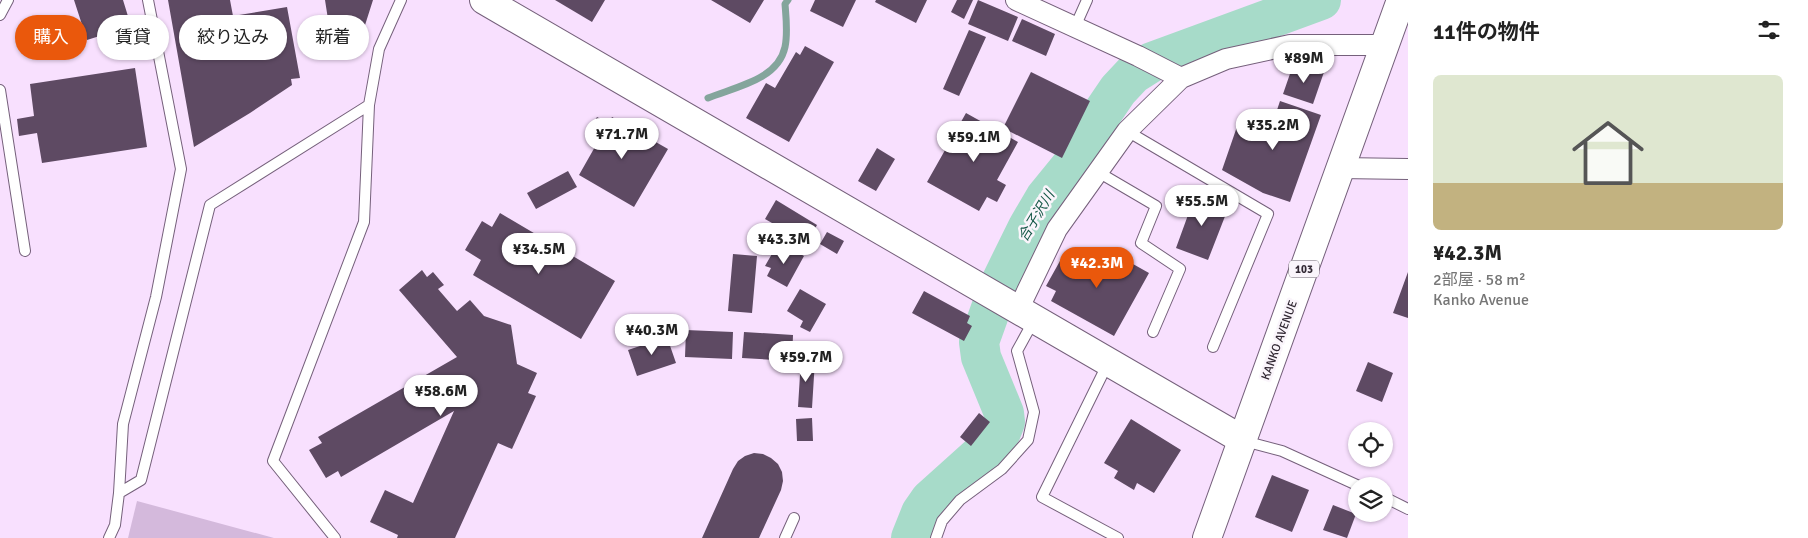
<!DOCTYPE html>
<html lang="ja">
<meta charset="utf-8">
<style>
:root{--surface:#fff;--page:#f2f2f2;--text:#222;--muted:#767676;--line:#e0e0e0;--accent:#ea580c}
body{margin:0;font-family:Signika,"Noto Sans JP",sans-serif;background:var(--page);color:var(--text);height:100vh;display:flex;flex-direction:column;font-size:19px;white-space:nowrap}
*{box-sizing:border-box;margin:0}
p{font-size:16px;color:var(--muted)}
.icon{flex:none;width:28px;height:28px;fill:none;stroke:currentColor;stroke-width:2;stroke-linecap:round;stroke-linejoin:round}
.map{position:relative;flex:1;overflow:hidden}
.details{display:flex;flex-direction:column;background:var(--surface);width:400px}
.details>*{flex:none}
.guide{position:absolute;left:15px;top:15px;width:475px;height:45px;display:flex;gap:10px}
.controls{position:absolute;left:1348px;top:422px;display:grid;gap:10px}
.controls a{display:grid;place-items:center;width:45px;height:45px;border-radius:50%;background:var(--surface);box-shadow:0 1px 4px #0004;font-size:25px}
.price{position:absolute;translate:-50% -42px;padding:0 11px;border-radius:18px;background:#fff;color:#222;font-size:16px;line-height:32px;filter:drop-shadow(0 1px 2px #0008)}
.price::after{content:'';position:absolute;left:50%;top:30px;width:15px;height:11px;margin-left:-8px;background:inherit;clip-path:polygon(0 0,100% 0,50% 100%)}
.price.current{background:var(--accent);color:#fff}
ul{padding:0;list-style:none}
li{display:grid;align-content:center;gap:10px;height:265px;padding:0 25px}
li+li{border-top:1px solid var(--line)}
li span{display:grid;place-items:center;height:155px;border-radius:8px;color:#555}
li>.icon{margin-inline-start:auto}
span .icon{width:90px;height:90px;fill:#fffc;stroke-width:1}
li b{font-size:21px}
h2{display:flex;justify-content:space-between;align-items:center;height:60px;padding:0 25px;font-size:21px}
.pill{padding:0 18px;border-radius:22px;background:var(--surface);box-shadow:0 1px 4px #0004;font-size:18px;line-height:45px}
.pill.current{background:var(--accent);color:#fff}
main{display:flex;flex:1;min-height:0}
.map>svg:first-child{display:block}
.green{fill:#d4b9dc}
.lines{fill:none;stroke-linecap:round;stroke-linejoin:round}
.stream{stroke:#84a59c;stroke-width:7}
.river{stroke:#a7dbc9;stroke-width:40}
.building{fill:#5e4a63}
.lane-casing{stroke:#75607b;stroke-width:12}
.street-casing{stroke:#75607b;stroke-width:22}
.secondary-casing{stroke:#75607b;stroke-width:30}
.highway-casing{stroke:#75607b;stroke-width:30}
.lane{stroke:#fff;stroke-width:10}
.street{stroke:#fff;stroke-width:20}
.secondary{stroke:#fff;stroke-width:28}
.highway{stroke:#fff;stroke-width:28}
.labels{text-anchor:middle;stroke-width:5;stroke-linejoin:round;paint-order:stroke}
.shield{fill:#faf5fb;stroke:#6d666f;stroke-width:1}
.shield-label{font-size:11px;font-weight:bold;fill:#312833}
.street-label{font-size:12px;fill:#312833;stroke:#faf5fb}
.water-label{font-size:14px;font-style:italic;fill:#145746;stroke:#faf5fb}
</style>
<main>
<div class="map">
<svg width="1408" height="538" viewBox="0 0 1408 538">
<rect width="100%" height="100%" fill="#f8e0fe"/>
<path class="green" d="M 137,501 L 274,538 L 128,538 Z"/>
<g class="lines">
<path class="stream" d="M 708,98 C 735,87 778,80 785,47 C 788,33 786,17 785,4 L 788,0"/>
<path class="river" d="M 911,538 L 921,513 L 930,500 L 989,447 L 1001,432 L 1005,422 L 1004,413 L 981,357 L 979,342 L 999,286 L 1028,227 L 1045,198 L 1076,160 L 1101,115 L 1118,90 L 1133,74 L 1152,62 L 1321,0"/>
</g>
<path class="building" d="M 74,0 L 123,0 L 131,26 L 87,40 Z
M 168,0 L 230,0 L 233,16 L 287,7 L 300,78 L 291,79 L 292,85 L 250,113 L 194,147 Z
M 325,0 L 373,0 L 359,44 L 334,58 Z
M 555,0 L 605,0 L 592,22 Z
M 711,0 L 764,0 L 750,23 Z
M 815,0 L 856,0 L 843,27 L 810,11 Z
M 876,0 L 927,0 L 916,23 L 875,2 Z
M 957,0 L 973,0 L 964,19 L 951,12 Z
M 978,0 L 1018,17 L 1008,41 L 968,24 Z
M 1022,19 L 1055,34 L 1046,56 L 1012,41 Z
M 969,30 L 986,37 L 959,96 L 943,89 Z
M 805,46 L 834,62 L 789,142 L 746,118 L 766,83 L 775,88 L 796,52 L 800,55 Z
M 1308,67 L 1324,72 L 1313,104 L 1283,94 L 1292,68 L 1307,72 Z
M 135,68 L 147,147 L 42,163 L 37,133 L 19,136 L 17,119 L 34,116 L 30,84 Z
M 1031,72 L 1090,101 L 1062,158 L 1003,128 Z
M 1280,101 L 1321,115 L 1290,202 L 1263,193 L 1222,170 L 1240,118 L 1271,128 Z
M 966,113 L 1018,142 L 997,180 L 1006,185 L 997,202 L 987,197 L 979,211 L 927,182 Z
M 597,117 L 609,123 L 612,117 L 668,149 L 634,207 L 579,175 L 600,138 L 588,131 Z
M 877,148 L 895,159 L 876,191 L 858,181 Z
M 568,171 L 577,187 L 536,209 L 527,193 Z
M 1196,193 L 1229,206 L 1208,260 L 1176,248 Z
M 776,200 L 817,225 L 807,243 L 765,219 Z
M 500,213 L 615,281 L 581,339 L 473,275 L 481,260 L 465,250 L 482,221 L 492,227 Z
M 827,232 L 844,241 L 837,254 L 820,244 Z
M 777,245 L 782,248 L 784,245 L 804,256 L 787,287 L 767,276 L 771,268 L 765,266 Z
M 1108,250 L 1149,273 L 1114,336 L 1051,301 L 1056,291 L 1046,286 L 1065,252 L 1097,269 Z
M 733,254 L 757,256 L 752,313 L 728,311 Z
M 422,270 L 427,277 L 433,272 L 444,285 L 438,289 L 457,311 L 470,300 L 484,316 L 511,325 L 517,364 L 537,373 L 528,393 L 536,396 L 512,449 L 498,443 L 455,538 L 397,538 L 398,535 L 370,522 L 385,490 L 413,503 L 454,411 L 341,477 L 338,471 L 326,478 L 309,450 L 322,443 L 318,437 L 457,357 L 399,290 Z
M 1408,272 L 1408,318 L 1393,313 Z
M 800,289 L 826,304 L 810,332 L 800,327 L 803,321 L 787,311 Z
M 924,291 L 970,316 L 967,323 L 972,326 L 964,341 L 912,313 Z
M 686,330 L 733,332 L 732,359 L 685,357 Z
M 744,332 L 793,335 L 792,361 L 742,358 Z
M 667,337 L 676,363 L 637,376 L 628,350 Z
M 801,359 L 815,360 L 812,408 L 798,407 Z
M 1368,362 L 1393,373 L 1382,402 L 1356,391 Z
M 979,413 L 990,422 L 971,446 L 960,437 Z
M 812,418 L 813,441 L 797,441 L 796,419 Z
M 1131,419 L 1181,450 L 1154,493 L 1137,483 L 1134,490 L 1114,478 L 1118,471 L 1104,463 Z
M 754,453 L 763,454 L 771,458 L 778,464 L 782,472 L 783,481 L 781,490 L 759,538 L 702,538 L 733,469 L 738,461 L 745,456 Z
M 1272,475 L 1309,490 L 1292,532 L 1255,517 Z
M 1333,505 L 1356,514 L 1347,538 L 1323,530 Z"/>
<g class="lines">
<defs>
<path id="lane" d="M 0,15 L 8,0
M 1075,27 L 1087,0
M 0,90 L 25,251
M 1127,131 L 1268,214 L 1213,347
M 1098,172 L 1156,206 L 1141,243 L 1180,269 L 1153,332
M 1108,363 L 1042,497 L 1118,538
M 1244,441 L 1282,451 L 1359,486
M 119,493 L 141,480 L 210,205 L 369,105
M 1384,497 L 1408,509
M 109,538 L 115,525 L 119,493 L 123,424 L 156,297 L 181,169 L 148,0
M 335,538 L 273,461 L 364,222 L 369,105 L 379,49 L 401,0
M 785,538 L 794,518
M 936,538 L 942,521 L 960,500 L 1002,469 L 1028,440 L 1034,412 L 1017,351 L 1034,320"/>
<path id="street" d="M 1016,0 L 1138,56 L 1181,78 L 1226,59 L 1290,45 L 1384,45
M 1340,168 L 1408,169
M 1018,310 L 1057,229 L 1127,131 L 1181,78"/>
<path id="secondary" d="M 484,0 L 1243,440"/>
<path id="highway" d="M 1207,538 L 1401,0"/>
</defs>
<use href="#lane" class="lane-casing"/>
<use href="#street" class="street-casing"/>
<use href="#secondary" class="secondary-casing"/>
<use href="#highway" class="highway-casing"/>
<use href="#lane" class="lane"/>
<use href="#street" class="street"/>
<use href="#secondary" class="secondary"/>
<use href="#highway" class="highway"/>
</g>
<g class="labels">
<rect class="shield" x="1289" y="260.5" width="30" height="17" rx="4"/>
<g class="shield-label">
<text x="1304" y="273">103</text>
</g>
<g class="street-label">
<text transform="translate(1279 340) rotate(-70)" y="4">KANKO AVENUE</text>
</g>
<g class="water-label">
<text transform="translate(1036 216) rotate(-59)" y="5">合子沢川</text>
</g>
</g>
</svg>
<div class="controls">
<a><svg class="icon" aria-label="locate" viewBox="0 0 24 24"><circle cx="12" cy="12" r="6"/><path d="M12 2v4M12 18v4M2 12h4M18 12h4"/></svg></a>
<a><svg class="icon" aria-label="layers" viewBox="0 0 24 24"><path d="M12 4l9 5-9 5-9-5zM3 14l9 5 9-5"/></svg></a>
</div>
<b class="price" style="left:1304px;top:84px">¥89M</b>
<b class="price" style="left:1273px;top:151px">¥35.2M</b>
<b class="price" style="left:622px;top:160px">¥71.7M</b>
<b class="price" style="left:974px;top:163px">¥59.1M</b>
<b class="price" style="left:1202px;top:227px">¥55.5M</b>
<b class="price" style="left:784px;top:265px">¥43.3M</b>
<b class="price" style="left:539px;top:275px">¥34.5M</b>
<b class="price current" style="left:1097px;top:289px">¥42.3M</b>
<b class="price" style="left:652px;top:356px">¥40.3M</b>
<b class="price" style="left:806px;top:383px">¥59.7M</b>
<b class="price" style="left:441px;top:417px">¥58.6M</b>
<div class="guide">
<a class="pill current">購入</a>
<a class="pill">賃貸</a>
<a class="pill">絞り込み</a>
<a class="pill">新着</a>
</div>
</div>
<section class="details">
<h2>11件の物件<svg class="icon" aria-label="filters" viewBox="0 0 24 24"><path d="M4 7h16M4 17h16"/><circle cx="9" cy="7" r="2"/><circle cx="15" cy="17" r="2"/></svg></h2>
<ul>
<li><span style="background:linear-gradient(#dfe7d0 70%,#c2b280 0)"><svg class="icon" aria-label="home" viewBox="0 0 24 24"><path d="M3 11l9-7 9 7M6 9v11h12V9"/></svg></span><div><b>¥42.3M</b><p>2部屋 · 58 m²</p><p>Kanko Avenue</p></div></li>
</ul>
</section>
</main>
